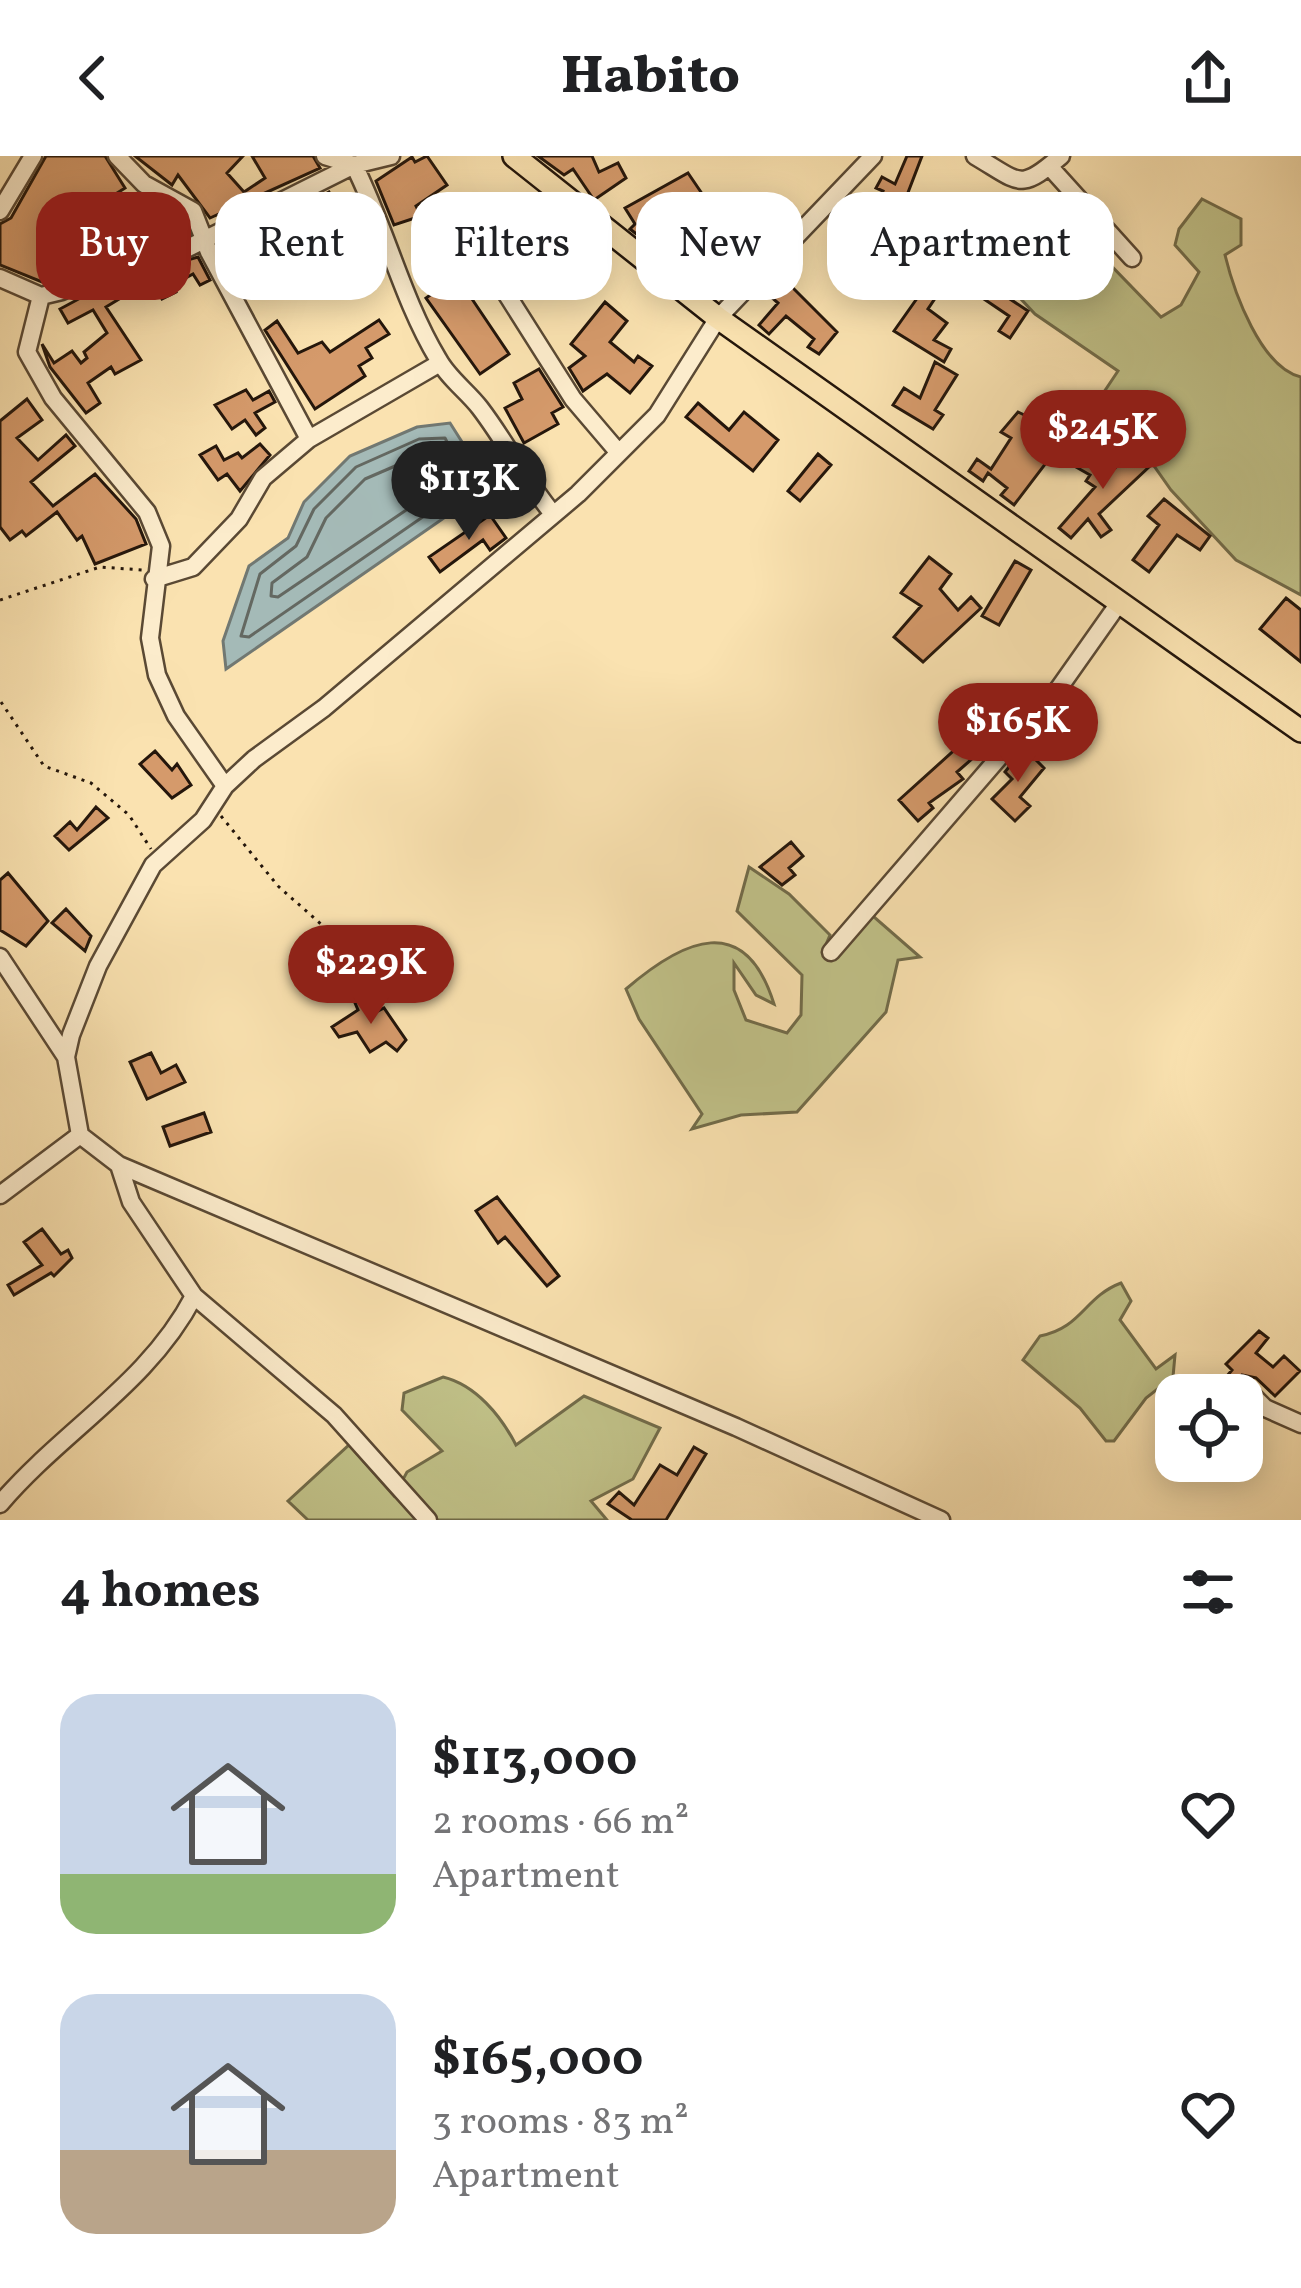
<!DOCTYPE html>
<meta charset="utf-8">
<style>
:root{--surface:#fff;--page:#f6f6f6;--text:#202124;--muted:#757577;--accent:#8f2418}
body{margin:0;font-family:Vollkorn,serif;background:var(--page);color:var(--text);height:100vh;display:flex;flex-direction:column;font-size:45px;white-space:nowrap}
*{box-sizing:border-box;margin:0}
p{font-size:39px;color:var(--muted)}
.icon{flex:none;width:66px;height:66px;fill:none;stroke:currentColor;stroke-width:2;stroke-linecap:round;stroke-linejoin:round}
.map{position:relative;height:1364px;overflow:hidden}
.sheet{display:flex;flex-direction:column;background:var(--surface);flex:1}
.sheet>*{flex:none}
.top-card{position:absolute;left:36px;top:36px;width:1230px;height:108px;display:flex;gap:24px}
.tools{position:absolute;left:1155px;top:1218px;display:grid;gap:24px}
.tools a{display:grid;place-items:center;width:108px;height:108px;border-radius:24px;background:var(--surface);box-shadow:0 6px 30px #0003;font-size:60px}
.price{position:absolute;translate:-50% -102px;padding:0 27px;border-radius:42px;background:var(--accent);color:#fff;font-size:39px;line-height:78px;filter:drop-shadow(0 3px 6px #0008)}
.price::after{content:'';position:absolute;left:50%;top:72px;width:36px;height:27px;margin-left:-18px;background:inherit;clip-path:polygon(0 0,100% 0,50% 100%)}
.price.current{background:#222;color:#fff}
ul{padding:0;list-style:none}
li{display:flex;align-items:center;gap:36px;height:300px;padding:0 60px}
li span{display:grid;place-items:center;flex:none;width:336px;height:240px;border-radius:36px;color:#555}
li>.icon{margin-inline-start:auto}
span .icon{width:144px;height:144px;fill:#fffc;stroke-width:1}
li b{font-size:51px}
h2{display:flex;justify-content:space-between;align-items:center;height:144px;padding:0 60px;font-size:51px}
.pill{padding:0 42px;border-radius:36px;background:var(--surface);box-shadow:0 6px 30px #0003;font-size:42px;line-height:108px}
.pill.current{background:var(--accent);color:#fff}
header{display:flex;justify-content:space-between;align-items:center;height:156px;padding:0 60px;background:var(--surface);font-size:54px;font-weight:800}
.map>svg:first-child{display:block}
.green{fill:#c1c289;stroke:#726c4a;stroke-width:3}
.water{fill:#a4bab7;stroke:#717872;stroke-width:3}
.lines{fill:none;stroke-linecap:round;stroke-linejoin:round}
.shore{stroke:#646861;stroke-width:3}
.building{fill:#d59a6b;stroke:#24160b;stroke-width:3}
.minor-casing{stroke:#5a4934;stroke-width:21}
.major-casing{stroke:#24160b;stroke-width:26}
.path{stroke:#24160b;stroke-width:3;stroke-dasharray:3 6;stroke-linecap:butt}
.minor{stroke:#fceccc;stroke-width:16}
.major{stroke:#fae2b0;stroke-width:21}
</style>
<header><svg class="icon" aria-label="back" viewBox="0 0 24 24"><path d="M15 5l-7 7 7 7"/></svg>Habito<svg class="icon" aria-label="share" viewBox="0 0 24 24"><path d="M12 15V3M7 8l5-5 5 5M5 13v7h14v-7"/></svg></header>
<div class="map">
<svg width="1301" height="1364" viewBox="0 0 1301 1364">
<rect width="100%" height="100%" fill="#fae2b0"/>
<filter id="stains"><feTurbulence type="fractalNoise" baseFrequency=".00167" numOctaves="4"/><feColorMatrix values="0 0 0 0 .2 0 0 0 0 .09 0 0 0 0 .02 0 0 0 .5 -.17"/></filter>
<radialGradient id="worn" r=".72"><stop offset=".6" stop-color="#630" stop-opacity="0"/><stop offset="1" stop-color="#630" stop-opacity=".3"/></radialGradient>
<path class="green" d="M 1202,43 L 1241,63 L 1241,89 L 1225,99 C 1234,136 1261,212 1301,221 L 1301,439 L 1236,404 L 1171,334 L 1135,283 L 1094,251 L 1118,215 L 1035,158 L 1005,126 L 1023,100 L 1079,105 L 1095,93 L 1161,161 L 1181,149 L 1199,116 L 1175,89 L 1179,73 Z
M 749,711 L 789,738 L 830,779 L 824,793 L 832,800 L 873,760 L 920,801 L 898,804 L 886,856 L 797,956 L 741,959 L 692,973 L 702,958 L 639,863 L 626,833 C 684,783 745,755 774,848 L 756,839 L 734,807 L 734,834 L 746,864 L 787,877 L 801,859 L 802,819 L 737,755 Z
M 1121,1127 L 1131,1145 L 1120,1164 L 1156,1213 L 1175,1199 L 1173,1221 L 1146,1242 L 1114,1285 L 1106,1285 L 1080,1252 L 1023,1204 L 1040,1180 C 1082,1172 1084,1141 1121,1127 Z
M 443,1221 C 476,1229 501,1260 516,1289 L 584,1240 L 660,1272 L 633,1323 L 591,1345 L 607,1364 L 308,1364 L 288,1345 L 349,1289 L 394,1340 L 407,1316 L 442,1295 L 402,1254 L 404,1237 Z"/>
<path class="water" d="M 450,267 L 490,330 L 226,513 L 223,485 L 249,410 L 288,382 L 304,346 L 350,300 L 417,271 Z"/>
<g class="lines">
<path class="shore" d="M 445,282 L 469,329 L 249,481 L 241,480 L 260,418 L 296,390 L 314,353 L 356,311 L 419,283 Z
M 423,298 L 437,298 L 449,325 L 278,441 L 271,440 L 272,427 L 307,401 L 326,362 L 365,323 Z"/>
</g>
<path class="building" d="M 46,0 L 105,0 L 125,32 L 62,72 L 77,87 L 109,68 L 119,90 L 60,121 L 53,114 L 42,126 L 0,109 L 0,68 L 11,62 Z
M 135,0 L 243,0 L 227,17 L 244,36 L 265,22 L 252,0 L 313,0 L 320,12 L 210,62 L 178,19 L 172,29 Z
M 427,0 L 447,29 L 416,50 L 421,60 L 394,69 L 376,25 L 412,1 L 415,6 Z
M 538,0 L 592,0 L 599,16 L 618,7 L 626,22 L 594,44 L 573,13 L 564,19 Z
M 907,0 L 922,0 L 899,60 L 877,49 L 883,35 L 876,32 L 882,21 L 895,28 Z
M 688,17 L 705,42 L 673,63 L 708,94 L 750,57 L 772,80 L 716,135 L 692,109 L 696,105 L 657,71 L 639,80 L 630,73 L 635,68 L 625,52 Z
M 329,36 L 344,59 L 334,65 L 340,76 L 322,86 L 301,52 Z
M 1011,65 L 1029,76 L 1034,67 L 1081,84 L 1072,102 L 1043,87 L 1039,96 L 1021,87 L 995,133 L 1028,155 L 1010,182 L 999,175 L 1009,160 L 950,120 L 928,153 L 947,167 L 934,184 L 951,193 L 944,206 L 894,175 L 947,100 L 984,125 L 1001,91 L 991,87 L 995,77 L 1003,80 Z
M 444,100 L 458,120 L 477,108 L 491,130 L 472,143 L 509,198 L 480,218 L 426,142 L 433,137 L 421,118 Z
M 198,101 L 210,124 L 200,129 L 193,118 L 173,129 L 176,136 L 162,143 L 148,115 Z
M 125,118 L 134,134 L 106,151 L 141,204 L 115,218 L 111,211 L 88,227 L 100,247 L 86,257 L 50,211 L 42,188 L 54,207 L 72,195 L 81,207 L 87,202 L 84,196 L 107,177 L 93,154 L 68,167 L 60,153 Z
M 785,124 L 837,176 L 819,198 L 808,191 L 814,183 L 786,160 L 769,178 L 759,169 L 778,147 L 770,140 Z
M 605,146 L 627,165 L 610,186 L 634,206 L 638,200 L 652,210 L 630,237 L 607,218 L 583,235 L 569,212 L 585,200 L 571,188 Z
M 379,164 L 389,178 L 366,192 L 372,202 L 359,210 L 365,220 L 315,253 L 265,174 L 277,165 L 298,197 L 322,186 L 330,196 Z
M 935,206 L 957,219 L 935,254 L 943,259 L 933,273 L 893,249 L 904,232 L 920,242 Z
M 539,213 L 563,251 L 552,257 L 558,268 L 524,287 L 505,252 L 522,243 L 514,227 Z
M 246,234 L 253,244 L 269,235 L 275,246 L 255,257 L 265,272 L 256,279 L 245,264 L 232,273 L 215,249 Z
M 27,243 L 42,264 L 17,282 L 38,304 L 66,279 L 75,290 L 31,326 L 53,350 L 95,318 L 136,363 L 146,388 L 95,408 L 82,380 L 77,384 L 57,356 L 26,380 L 22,375 L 10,384 L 0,371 L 0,265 Z
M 698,247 L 729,274 L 744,256 L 778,284 L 753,315 L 686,261 Z
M 1062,255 L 1073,262 L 1062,286 L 1014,349 L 1001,339 L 1007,332 L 988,317 L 983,325 L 969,315 L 977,303 L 991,313 L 1011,282 L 1001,276 L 1018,256 L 1052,272 Z
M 260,288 L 270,299 L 240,335 L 227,318 L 218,324 L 200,299 L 216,290 L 224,304 L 238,297 L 242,302 Z
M 1134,294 L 1150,310 L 1099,358 L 1111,374 L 1101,381 L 1088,363 L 1071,382 L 1059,372 L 1095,331 L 1086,325 L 1090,319 L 1076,311 L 1082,301 L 1110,317 Z
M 818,298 L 831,309 L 800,345 L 788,335 Z
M 1164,343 L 1210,380 L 1200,394 L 1177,379 L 1149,416 L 1133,404 L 1159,369 L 1148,360 Z
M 490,359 L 506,382 L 490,394 L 483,384 L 440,416 L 429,401 Z
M 929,401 L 951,418 L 940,433 L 958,454 L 971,441 L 981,452 L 923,506 L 894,481 L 921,450 L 901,437 Z
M 1015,405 L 1031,414 L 999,469 L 982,460 Z
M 1286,442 L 1301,454 L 1301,506 L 1260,473 Z
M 970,580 L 981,595 L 957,616 L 963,623 L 929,647 L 933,652 L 918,665 L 899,644 Z
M 1024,592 L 1044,612 L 1020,641 L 1030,650 L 1015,665 L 992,643 L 1012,623 L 1005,616 Z
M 155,595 L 172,614 L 177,608 L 191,629 L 172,642 L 140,608 Z
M 96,651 L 108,662 L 69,694 L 55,680 L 70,666 L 77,674 Z
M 791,686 L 803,700 L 789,712 L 795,719 L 782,729 L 760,711 Z
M 8,717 L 48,765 L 26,790 L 0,774 L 0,724 Z
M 66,753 L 91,780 L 85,795 L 52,767 Z
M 367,840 L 376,856 L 384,852 L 406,884 L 397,895 L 386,886 L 370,896 L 357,876 L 339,881 L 332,871 L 358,854 L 355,847 Z
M 151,897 L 161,917 L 176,909 L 185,926 L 147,943 L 130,906 Z
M 204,957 L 211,976 L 170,990 L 163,971 Z
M 497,1041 L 559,1120 L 547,1130 L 505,1081 L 498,1087 L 476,1055 Z
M 42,1073 L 61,1098 L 68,1094 L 72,1102 L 54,1120 L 51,1117 L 14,1139 L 8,1129 L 42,1109 L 24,1086 Z
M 1259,1175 L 1268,1182 L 1256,1197 L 1273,1211 L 1284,1200 L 1300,1215 L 1275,1240 L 1256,1222 L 1242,1219 L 1230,1234 L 1221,1227 L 1232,1214 L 1226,1208 Z
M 694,1291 L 706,1298 L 666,1364 L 632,1364 L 608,1348 L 619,1336 L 634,1349 L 660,1309 L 677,1319 Z"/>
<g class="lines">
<defs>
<path id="minor" d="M 117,0 L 144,28 L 193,55 L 209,96 L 309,283
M 325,0 L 354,9 L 391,0
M 975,0 C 1021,27 1019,36 1061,0
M 1049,10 L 1132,102
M 0,55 L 33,0
M 0,122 L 41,140 L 62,135 L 116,106 L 178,97 L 354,9 C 386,73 402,143 438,203 C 448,222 467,235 480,252 C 506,286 525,324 553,358
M 504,134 L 573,243 L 619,297
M 41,140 L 27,196 L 53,242 L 147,356 L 161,390 L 150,482 L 157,519 L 176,560 L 225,630
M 154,423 L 193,411 L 239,363 L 263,322 L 309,283 L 440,207
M 831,796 L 1059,532 L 1119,447
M 0,801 L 66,901
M 80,979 L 119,1009 L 736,1271 L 941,1364
M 119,1009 L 131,1046 L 194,1140 L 334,1259 L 428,1364
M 0,1039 L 80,979 L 66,901 L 71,879 L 98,810 L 153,709 L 203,664 L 225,630 L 254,603 L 324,552 L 578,338 L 657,259 L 718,162 L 873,0
M 1249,1236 L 1265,1252 L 1301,1268
M 0,1348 C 63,1274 149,1227 194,1140"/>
<path id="major" d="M 514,0 L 718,162 L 1301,575"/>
</defs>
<use href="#minor" class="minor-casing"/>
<use href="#major" class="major-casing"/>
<path class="path" d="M 0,444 L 100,411 L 142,414
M 1,546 L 44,610 L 91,627 L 129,659 L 151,693
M 221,660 L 278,730 L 349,793 L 366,831"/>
<use href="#minor" class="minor"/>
<use href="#major" class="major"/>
</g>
<rect width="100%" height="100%" filter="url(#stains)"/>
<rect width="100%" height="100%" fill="url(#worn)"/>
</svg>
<div class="tools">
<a><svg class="icon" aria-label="locate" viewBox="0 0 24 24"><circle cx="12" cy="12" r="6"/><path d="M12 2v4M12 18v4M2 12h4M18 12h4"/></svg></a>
</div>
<b class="price" style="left:1103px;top:336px">$245K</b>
<b class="price current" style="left:469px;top:387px">$113K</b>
<b class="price" style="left:1018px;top:629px">$165K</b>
<b class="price" style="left:371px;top:871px">$229K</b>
<div class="top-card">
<a class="pill current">Buy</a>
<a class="pill">Rent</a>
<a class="pill">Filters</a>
<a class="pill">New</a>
<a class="pill">Apartment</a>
</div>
</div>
<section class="sheet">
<h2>4 homes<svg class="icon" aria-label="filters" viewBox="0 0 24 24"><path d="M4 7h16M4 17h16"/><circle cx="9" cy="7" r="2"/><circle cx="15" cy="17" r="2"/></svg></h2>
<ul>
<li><span style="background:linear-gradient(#c9d6e8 75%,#8fb573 0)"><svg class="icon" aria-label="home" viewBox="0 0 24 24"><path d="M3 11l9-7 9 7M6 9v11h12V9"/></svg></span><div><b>$113,000</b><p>2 rooms · 66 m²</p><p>Apartment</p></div><svg class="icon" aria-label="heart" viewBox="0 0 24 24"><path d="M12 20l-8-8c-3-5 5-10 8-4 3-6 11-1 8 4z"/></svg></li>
<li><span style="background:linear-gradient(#c9d6e8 65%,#b9a48a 0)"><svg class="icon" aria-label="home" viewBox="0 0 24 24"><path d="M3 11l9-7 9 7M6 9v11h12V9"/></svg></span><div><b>$165,000</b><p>3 rooms · 83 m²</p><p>Apartment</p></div><svg class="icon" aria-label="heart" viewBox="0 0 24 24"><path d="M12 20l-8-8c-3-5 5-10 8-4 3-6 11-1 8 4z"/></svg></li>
</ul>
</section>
